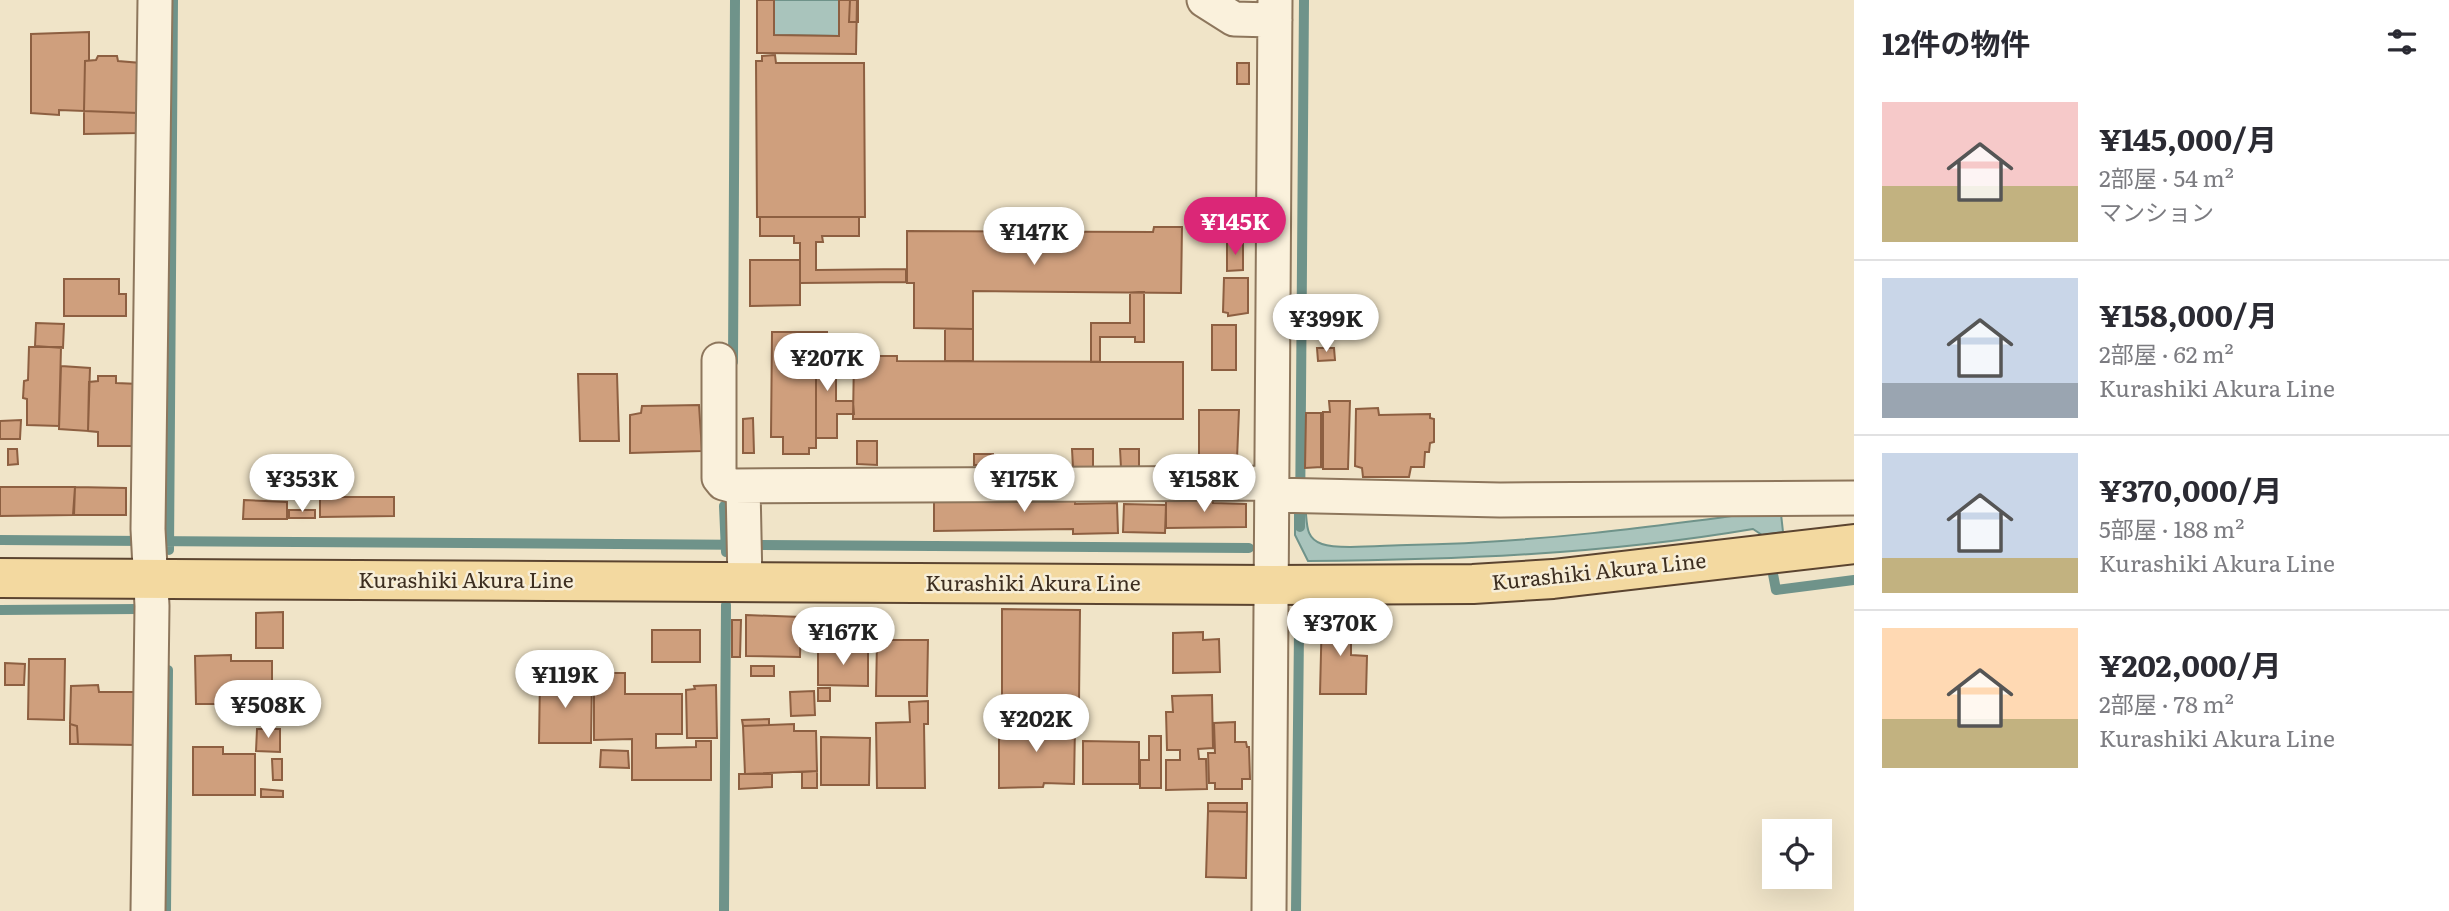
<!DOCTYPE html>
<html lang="ja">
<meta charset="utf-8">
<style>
:root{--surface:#fff;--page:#f7f7f7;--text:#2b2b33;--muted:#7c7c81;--line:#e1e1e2;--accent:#db2777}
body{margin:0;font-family:Literata,"Noto Sans JP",serif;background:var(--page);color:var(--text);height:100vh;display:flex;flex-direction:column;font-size:26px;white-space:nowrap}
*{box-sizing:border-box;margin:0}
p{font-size:23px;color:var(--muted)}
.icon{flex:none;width:38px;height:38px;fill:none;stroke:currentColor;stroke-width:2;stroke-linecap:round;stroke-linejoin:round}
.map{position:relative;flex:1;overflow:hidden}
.drawer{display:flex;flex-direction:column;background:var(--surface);width:595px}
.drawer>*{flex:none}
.tools{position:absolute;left:1762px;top:819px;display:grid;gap:14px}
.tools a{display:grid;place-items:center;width:70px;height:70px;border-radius:0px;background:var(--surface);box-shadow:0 7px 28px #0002;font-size:35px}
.price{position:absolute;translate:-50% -60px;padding:0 16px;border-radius:24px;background:#fff;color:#222;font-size:23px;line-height:46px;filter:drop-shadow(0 2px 4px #0008)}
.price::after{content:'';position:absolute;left:50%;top:42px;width:21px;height:16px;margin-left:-10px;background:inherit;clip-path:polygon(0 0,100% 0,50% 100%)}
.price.current{background:var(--accent);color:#fff}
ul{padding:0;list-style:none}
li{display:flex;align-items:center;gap:21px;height:175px;padding:0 28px}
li+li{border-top:2px solid var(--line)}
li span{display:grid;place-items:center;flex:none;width:196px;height:140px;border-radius:0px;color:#555}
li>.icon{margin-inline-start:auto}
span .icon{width:84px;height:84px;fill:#fffc;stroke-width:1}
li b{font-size:30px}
h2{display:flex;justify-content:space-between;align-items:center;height:84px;padding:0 28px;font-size:30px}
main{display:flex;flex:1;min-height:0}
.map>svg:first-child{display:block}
.water{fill:#a9c4bc;stroke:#6f938a;stroke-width:2}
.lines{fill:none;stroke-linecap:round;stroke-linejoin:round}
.stream{stroke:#6f938a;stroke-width:10}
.building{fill:#cf9f7d;stroke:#8d5f41;stroke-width:2}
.minor-casing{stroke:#8d765c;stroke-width:37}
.major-casing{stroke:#5b4430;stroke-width:42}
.minor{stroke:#faf1dc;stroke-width:33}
.major{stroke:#f3d9a0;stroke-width:38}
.labels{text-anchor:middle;stroke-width:5;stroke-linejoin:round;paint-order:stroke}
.street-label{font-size:21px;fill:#3d2e20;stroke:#f7eed8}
</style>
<main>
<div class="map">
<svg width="1854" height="911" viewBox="0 0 1854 911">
<rect width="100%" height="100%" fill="#f0e4c8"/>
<path class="water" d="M 774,0 L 839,0 L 839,36 L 774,35 Z
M 1777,510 L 1781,514 L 1783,532 L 1762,535 L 1753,529 C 1606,554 1457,560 1308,561 L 1295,535 L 1295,514 L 1306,514 C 1307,527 1307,539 1322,544 C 1339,550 1387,545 1407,545 C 1533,543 1652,527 1777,510 Z"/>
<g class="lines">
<path class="stream" d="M 733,362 L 735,0
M 724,506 L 726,552
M 1300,527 L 1304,0
M 0,540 L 1249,548
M 169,550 L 173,0
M 1773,574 L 1776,590 L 1854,580
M 0,610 L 138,609
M 166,911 L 168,670
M 724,911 L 726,605
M 1296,911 L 1299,631"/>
</g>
<path class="building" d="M 757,0 L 774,0 L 774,35 L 839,36 L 839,0 L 857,0 L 856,54 L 757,53 Z
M 850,0 L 858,0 L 858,22 L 849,22 Z
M 89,32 L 89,61 L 85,61 L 84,111 L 59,110 L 59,115 L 31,113 L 31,34 Z
M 775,55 L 776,63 L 864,63 L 865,217 L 757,217 L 756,61 L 762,61 L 762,56 Z
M 98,56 L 117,56 L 118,61 L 141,63 L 138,113 L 84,111 L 85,61 L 96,60 Z
M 1237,63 L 1249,63 L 1249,84 L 1237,84 Z
M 84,111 L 138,113 L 138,133 L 84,134 Z
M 760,217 L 859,217 L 859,236 L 822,236 L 823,242 L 816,242 L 816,270 L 906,269 L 906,282 L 800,283 L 800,243 L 794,243 L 794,236 L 760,236 Z
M 1154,227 L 1182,227 L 1181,293 L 973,291 L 973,329 L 914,328 L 914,283 L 907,283 L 907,231 L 1153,232 Z
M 1227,243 L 1243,243 L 1243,270 L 1227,271 Z
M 750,260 L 800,260 L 800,305 L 750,306 Z
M 1224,278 L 1248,278 L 1248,313 L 1228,316 L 1228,313 L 1223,312 Z
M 64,279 L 119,279 L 119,294 L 126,294 L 126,316 L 64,316 Z
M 1144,292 L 1144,342 L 1135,342 L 1135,337 L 1100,337 L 1100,362 L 1091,362 L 1091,323 L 1130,323 L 1130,293 Z
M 36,323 L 64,324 L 63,348 L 35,346 Z
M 1212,325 L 1236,325 L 1236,370 L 1212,370 Z
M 945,329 L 973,329 L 973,361 L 945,361 Z
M 772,332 L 816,332 L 816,448 L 809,448 L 809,454 L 783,454 L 783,437 L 771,437 Z
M 816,332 L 827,332 L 827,360 L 836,360 L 836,401 L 853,401 L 854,414 L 837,414 L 837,438 L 816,438 Z
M 29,347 L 61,347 L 59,426 L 27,425 L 27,399 L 23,398 L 24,381 L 28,380 Z
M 1317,348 L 1334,348 L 1335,360 L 1318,361 Z
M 854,356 L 897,356 L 897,361 L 1183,362 L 1183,419 L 853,419 Z
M 61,366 L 90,368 L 88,431 L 59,429 Z
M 578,374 L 617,374 L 619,441 L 580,441 Z
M 98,376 L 116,376 L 116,383 L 139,384 L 137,446 L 98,446 L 98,432 L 88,431 L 89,382 L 98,381 Z
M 1329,401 L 1350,401 L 1348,469 L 1323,469 L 1323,412 L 1330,412 Z
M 699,405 L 702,451 L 630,453 L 630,415 L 641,413 L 642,406 Z
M 1378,408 L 1379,415 L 1430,414 L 1430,418 L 1434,419 L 1434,442 L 1430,443 L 1429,452 L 1425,452 L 1424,467 L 1411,467 L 1409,477 L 1363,477 L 1362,468 L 1355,466 L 1356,409 Z
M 1199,410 L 1239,410 L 1237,459 L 1199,459 Z
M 1306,413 L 1321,413 L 1321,467 L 1305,468 Z
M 753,418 L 754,453 L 743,453 L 743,419 Z
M 21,420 L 20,439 L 0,439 L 0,421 Z
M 857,441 L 877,441 L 877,465 L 857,464 Z
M 8,449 L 17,449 L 18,464 L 8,465 Z
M 1072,449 L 1093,449 L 1093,468 L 1073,468 Z
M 1120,449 L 1139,449 L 1139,468 L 1121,468 Z
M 974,454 L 993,454 L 994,465 L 974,465 Z
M 0,487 L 75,487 L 73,515 L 0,516 Z
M 75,487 L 126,488 L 126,515 L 74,515 Z
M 1075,495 L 1075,504 L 1117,503 L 1118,533 L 1073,534 L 1073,529 L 934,531 L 934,497 Z
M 320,497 L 394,497 L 394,516 L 320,517 Z
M 1166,497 L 1213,498 L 1213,503 L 1246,504 L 1246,527 L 1166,528 Z
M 244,500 L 287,502 L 287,519 L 243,519 Z
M 1124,504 L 1166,505 L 1165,533 L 1123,532 Z
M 289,510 L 315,510 L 315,518 L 289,518 Z
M 822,608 L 852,609 L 852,636 L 821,636 Z
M 1002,609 L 1080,610 L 1079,703 L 1002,702 Z
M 283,612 L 283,648 L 256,648 L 256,613 Z
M 1322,612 L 1351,613 L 1351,655 L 1367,656 L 1366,694 L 1320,694 Z
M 746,615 L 801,617 L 800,657 L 746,656 Z
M 732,620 L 741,620 L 740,657 L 732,657 Z
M 652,630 L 700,630 L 700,662 L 652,662 Z
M 1203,632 L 1203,640 L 1219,639 L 1220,672 L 1173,673 L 1173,633 Z
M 877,640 L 928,640 L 927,696 L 876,696 Z
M 818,649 L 868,650 L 868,686 L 818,685 Z
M 231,655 L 231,661 L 272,661 L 272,704 L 196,704 L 195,656 Z
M 548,655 L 548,666 L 525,667 L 525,657 Z
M 29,659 L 65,659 L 64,720 L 28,719 Z
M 5,663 L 25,664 L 24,685 L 5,685 Z
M 751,666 L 774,666 L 774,676 L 751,676 Z
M 594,673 L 625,673 L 625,694 L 682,694 L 682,734 L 656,734 L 656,748 L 696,747 L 696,741 L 711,741 L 711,780 L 632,780 L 632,739 L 594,740 Z
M 540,677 L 592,678 L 591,743 L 539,743 Z
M 98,685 L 99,692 L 134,692 L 136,745 L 78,744 L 77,726 L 70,724 L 71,686 Z
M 716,685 L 717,738 L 687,738 L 686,690 L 695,689 L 694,686 Z
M 818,688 L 830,688 L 830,701 L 818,701 Z
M 814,691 L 815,715 L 791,716 L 790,692 Z
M 1212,695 L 1213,748 L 1198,749 L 1199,759 L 1206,759 L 1207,789 L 1166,790 L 1166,760 L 1180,760 L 1180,750 L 1167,750 L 1166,712 L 1173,712 L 1172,696 Z
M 928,701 L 928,724 L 924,724 L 925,788 L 877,788 L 876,723 L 910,722 L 909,702 Z
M 769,719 L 769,725 L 743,726 L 742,720 Z
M 1017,719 L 1035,720 L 1035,724 L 1075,725 L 1074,784 L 1044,783 L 1043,787 L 999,788 L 999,724 L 1016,724 Z
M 1235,722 L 1235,742 L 1246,742 L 1247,747 L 1249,747 L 1250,779 L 1242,779 L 1242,789 L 1215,789 L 1215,783 L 1209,783 L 1208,753 L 1215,753 L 1214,723 Z
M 70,724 L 77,726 L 78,744 L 70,744 Z
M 794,724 L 794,731 L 816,731 L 817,771 L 745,774 L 743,726 Z
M 257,729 L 280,729 L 280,752 L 256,751 Z
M 1149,736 L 1161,736 L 1161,788 L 1140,788 L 1140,760 L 1149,760 Z
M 821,737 L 870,738 L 869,785 L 821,785 Z
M 1083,741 L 1139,742 L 1139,784 L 1083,784 Z
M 193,747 L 223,747 L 223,754 L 255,754 L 255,795 L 193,795 Z
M 601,750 L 628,751 L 629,768 L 600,767 Z
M 272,759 L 282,759 L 282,780 L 273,780 Z
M 817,771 L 817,788 L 802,788 L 802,772 Z
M 739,774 L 772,774 L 772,787 L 739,789 Z
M 261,789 L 283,791 L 283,797 L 261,797 Z
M 1208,803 L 1247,803 L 1247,812 L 1208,811 Z
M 1208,811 L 1247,812 L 1246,878 L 1206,877 Z"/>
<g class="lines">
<defs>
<path id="minor" d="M 1204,0 L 1234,19 L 1275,20
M 719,360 L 719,478 L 723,483 L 734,486 L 1272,483
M 743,486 L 745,583
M 1272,495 L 1500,500 L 1854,498
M 148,911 L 152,606 L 148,529 L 155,0
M 1269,911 L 1275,0"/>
<path id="major" d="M 0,578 L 1272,585 L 1473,584 L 1553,579 L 1854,544"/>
</defs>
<use href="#minor" class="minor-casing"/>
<use href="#major" class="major-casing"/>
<use href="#minor" class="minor"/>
<use href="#major" class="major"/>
</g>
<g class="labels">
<g class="street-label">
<text transform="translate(1599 572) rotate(-6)" y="7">Kurashiki Akura Line</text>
<text x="466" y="588">Kurashiki Akura Line</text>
<text x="1033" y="591">Kurashiki Akura Line</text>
</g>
</g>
</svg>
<div class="tools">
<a><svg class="icon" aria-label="locate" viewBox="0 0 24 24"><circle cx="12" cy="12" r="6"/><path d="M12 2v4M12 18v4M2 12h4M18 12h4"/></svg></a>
</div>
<b class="price current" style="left:1235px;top:257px">¥145K</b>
<b class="price" style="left:1034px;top:267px">¥147K</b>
<b class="price" style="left:1326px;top:354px">¥399K</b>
<b class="price" style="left:827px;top:393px">¥207K</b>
<b class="price" style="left:302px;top:514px">¥353K</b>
<b class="price" style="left:1024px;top:514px">¥175K</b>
<b class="price" style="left:1204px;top:514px">¥158K</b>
<b class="price" style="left:1340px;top:658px">¥370K</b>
<b class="price" style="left:843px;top:667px">¥167K</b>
<b class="price" style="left:565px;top:710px">¥119K</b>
<b class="price" style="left:268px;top:740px">¥508K</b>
<b class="price" style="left:1036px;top:754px">¥202K</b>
</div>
<section class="drawer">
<h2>12件の物件<svg class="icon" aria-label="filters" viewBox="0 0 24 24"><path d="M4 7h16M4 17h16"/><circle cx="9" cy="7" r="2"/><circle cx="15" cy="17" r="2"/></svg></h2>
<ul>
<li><span style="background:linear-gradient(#f6c9c9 60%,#c2b280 0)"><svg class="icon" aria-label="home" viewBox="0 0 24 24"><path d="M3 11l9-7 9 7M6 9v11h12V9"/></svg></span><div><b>¥145,000/月</b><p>2部屋 · 54 m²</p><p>マンション</p></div></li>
<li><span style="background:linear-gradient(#c9d6e8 75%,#9aa5b1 0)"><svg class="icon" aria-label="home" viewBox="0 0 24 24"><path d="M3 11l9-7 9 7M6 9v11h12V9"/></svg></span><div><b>¥158,000/月</b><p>2部屋 · 62 m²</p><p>Kurashiki Akura Line</p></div></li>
<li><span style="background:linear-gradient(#c9d6e8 75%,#c2b280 0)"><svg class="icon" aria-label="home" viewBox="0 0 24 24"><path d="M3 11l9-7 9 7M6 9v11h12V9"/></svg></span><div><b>¥370,000/月</b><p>5部屋 · 188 m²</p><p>Kurashiki Akura Line</p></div></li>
<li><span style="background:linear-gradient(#ffd9b3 65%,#c2b280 0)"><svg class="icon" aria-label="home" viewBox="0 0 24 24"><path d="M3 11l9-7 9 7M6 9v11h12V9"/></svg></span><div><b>¥202,000/月</b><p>2部屋 · 78 m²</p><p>Kurashiki Akura Line</p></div></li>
</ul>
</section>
</main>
